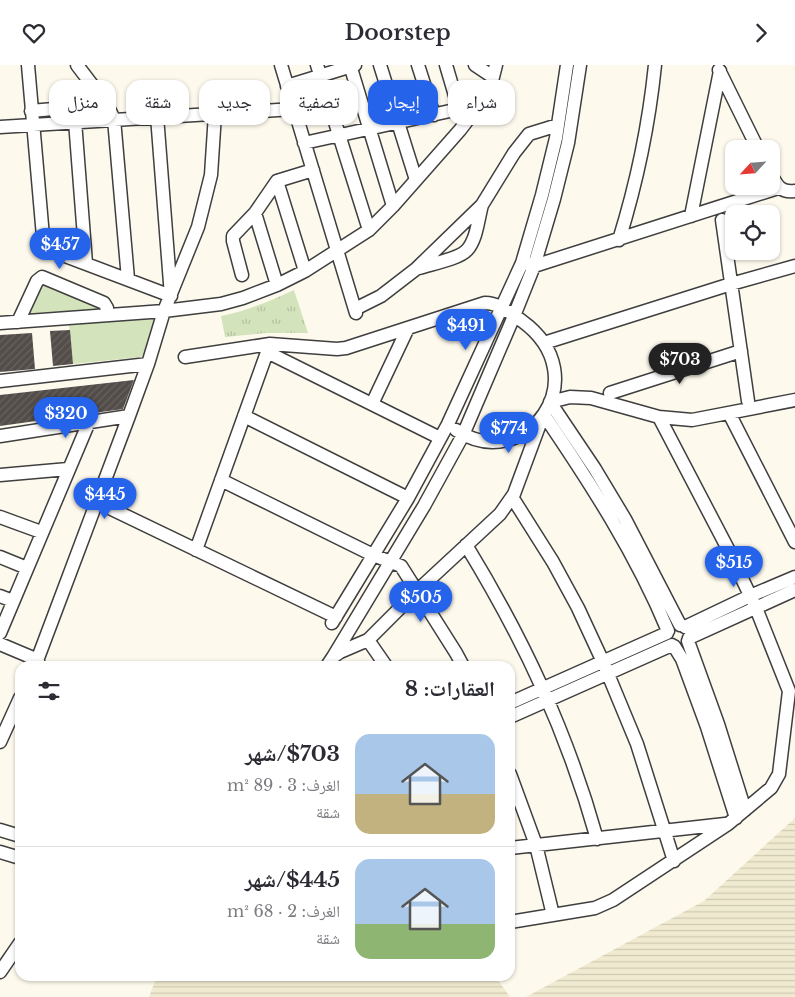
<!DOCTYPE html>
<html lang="ar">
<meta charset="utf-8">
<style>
:root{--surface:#fff;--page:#f7f7f7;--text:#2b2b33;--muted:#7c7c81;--line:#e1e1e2;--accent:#2563eb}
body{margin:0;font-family:"Libre Baskerville","Noto Naskh Arabic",serif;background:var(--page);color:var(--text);direction:rtl;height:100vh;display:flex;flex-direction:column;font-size:19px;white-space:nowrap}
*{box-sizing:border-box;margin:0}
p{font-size:16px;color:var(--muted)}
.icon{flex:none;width:28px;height:28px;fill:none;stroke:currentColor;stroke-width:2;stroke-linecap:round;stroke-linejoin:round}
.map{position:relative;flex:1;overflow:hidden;direction:ltr}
.side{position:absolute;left:15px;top:596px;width:500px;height:320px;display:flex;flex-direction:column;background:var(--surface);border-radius:15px;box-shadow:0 1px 4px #0004;direction:rtl}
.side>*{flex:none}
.hud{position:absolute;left:15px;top:15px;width:500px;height:45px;direction:rtl;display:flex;gap:10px}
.needle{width:32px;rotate:244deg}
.buttons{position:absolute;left:725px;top:75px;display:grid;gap:10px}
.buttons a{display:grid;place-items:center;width:55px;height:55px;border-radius:10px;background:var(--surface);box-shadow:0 1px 4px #0004;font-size:25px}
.price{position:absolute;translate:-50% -42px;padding:0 11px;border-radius:18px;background:var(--accent);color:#fff;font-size:16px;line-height:32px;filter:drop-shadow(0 1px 2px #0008)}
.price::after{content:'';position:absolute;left:50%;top:30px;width:15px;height:11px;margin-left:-8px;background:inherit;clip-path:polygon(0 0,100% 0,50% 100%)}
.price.current{background:#222;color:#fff}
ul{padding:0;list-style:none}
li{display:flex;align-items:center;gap:15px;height:125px;padding:0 20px}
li+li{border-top:1px solid var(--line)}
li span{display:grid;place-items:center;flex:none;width:140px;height:100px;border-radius:15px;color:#555}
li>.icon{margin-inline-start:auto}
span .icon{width:60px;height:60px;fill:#fffc;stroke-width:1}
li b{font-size:21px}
h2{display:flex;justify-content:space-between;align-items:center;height:60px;padding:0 20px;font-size:21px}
.tag{padding:0 18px;border-radius:15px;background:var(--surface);box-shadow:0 1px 4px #0004;font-size:18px;line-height:45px}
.tag.current{background:var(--accent);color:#fff}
header{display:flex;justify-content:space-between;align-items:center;height:65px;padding:0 20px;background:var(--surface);font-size:22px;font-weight:600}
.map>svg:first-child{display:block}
.farmland{fill:url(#farmland-rules)}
.grass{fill:#d3e3bb}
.park{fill:url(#park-tufts)}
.building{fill:url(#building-hatch)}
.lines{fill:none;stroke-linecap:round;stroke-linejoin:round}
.minor-casing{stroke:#3f3f3f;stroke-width:15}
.minor{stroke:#fff;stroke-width:12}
</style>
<header><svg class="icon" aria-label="forward" viewBox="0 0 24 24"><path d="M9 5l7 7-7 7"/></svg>Doorstep<svg class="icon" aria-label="heart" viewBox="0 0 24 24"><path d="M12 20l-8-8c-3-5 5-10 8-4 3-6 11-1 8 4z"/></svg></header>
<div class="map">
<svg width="795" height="932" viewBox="0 0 795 932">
<defs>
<pattern id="farmland-rules" width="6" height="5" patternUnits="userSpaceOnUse" patternTransform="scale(1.25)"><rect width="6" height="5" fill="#f0ebd0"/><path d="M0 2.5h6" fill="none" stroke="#cdc8b1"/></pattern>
<pattern id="park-tufts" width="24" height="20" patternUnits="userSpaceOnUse" patternTransform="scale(1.25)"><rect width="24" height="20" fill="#d3e3bb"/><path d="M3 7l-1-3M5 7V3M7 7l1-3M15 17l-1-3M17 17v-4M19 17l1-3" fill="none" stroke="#b4c2a0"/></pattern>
<pattern id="building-hatch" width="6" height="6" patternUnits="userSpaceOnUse" patternTransform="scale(1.25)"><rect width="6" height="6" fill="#534d4a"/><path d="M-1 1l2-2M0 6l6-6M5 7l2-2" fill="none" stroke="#676260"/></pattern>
</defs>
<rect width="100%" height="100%" fill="#fdf9ed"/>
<path class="farmland" d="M 795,753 L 795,932 L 526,932 L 704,836 Z
M 157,911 L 495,911 L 510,932 L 149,932 Z"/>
<path class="grass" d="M 45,216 L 101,239 L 99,245 L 30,251 L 26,249 L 27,244 L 32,243 Z
M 149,252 L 153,254 L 155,258 L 146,289 L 140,292 L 73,299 L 69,260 Z"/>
<path class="park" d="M 294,225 L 308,268 L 266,268 L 225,272 L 221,251 C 247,246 270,236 294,225 Z"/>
<path class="building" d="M 70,265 L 73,299 L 53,301 L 50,266 Z
M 32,268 L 35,304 L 0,307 L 0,270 Z
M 134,315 L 123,344 L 0,361 L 0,330 Z"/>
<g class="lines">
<defs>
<path id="minor" d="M 28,0 L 44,183 L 171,231 L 157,51
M 77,0 L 106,38 L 114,54 L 128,214
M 281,0 L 356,248
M 317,0 L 369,165
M 350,0 L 393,141
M 380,0 L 416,115
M 418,0 L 434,50
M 446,0 L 459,44
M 475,0 L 493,12
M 719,5 L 758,84
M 287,21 L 355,0
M 31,46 L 98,40 L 106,38
M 75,56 L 86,198
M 0,62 L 294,44
M 304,78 L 459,44 L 471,50
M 771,109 C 777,121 781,128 795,126
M 277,116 L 305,206
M 255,148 L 277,220
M 691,151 L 720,6
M 722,155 L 748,336
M 619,175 C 637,117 649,59 655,0
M 528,199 L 534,201 L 778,123
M 419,203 C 431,199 459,194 467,185 C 477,174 478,154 482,140
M 242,210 L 233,176 L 233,171 L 255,148 L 277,116 L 313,105
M 355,244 L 381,231 L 416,204 L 482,140 L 514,88 L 529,69 L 558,60
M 18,257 L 37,216 L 42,212 L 104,238 L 107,243 L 106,250
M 0,258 L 164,246 L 221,239 L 243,233 L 277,220 L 305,206 L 369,165 L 393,141 L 460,65 L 486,31 L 491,20 L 496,0
M 544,278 L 731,219 L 795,201
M 267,287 L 440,373
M 185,292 L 270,279 L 337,284 L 346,283 L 485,238 C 499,238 510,248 522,256 C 599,312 526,411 456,365
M 0,316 L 148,299
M 610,328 L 741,286
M 550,337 L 595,404 L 625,454 L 680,560
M 550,337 L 570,332 L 591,333 L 659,352 L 692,355 L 795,335
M 372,339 L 408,263
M 729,348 L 795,477
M 544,350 C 591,419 636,489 668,566
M 244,351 L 408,433
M 0,371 L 129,351
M 0,410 L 68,404
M 221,415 L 373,490 L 401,501 L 456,588 L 463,601
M 512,432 L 553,497 L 578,543 L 603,597 L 637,679 L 674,796
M 97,437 L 336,552
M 0,452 L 41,467
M 466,480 C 524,575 567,667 597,774
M 196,485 L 270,279
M 0,492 L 27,503
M 0,531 L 13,536
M 332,558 L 408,433 L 448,359 L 522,198 L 542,130 L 556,73 L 567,0
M 685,562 L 750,531 L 795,512
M 0,568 L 89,357
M 689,573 L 795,525
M 368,575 L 386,601
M 688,576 L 718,659 L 745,745
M 0,579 L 38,595
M 674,581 L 682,594 L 707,662 L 736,753
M 333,592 L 424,441 L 463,370 L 514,251 L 534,201 L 554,134 L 568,78 L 580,0
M 35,601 L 129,351 L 148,299 L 164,246 L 198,162 L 211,110 L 215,49
M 327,601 L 333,592 L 340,587 L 368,575 L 417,526 L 500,449 L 514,429 L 541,356
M 510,638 L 667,568
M 510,652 L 672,580
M 0,677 L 20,633
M 510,709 L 536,780 L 553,850
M 0,765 L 20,771
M 510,783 L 725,759
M 0,787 L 20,793
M 510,857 L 595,843 L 613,835 L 728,759 L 771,723 L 779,709 L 789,626 L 756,543 L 728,484 L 659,352
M 0,907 L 20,878"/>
</defs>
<use href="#minor" class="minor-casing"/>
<use href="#minor" class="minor"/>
</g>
</svg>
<div class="buttons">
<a><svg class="needle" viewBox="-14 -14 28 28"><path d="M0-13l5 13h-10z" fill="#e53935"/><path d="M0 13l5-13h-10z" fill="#7c7c81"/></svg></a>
<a><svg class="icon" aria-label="locate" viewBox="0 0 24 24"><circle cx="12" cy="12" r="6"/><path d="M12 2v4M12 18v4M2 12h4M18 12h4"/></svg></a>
</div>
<b class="price" style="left:60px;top:205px">$457</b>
<b class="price" style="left:466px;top:286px">$491</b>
<b class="price current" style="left:680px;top:320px">$703</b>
<b class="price" style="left:66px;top:374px">$320</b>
<b class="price" style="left:509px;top:389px">$774</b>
<b class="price" style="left:105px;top:455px">$445</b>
<b class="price" style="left:734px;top:523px">$515</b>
<b class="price" style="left:421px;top:558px">$505</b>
<div class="hud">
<a class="tag">شراء</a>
<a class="tag current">إيجار</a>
<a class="tag">تصفية</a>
<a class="tag">جديد</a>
<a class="tag">شقة</a>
<a class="tag">منزل</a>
</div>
<section class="side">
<h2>العقارات: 8<svg class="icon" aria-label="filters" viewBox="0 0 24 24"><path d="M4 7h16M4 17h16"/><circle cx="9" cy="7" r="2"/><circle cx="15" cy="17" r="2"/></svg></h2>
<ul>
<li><span style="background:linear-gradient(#a9c7e8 60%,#c2b280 0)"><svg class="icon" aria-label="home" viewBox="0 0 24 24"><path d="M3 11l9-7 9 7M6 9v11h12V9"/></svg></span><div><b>$703/شهر</b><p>الغرف: 3 · 89 m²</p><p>شقة</p></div></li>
<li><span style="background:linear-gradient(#a9c7e8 65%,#8fb573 0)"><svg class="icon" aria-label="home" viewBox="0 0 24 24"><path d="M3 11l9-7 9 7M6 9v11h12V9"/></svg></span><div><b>$445/شهر</b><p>الغرف: 2 · 68 m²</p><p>شقة</p></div></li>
</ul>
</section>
</div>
